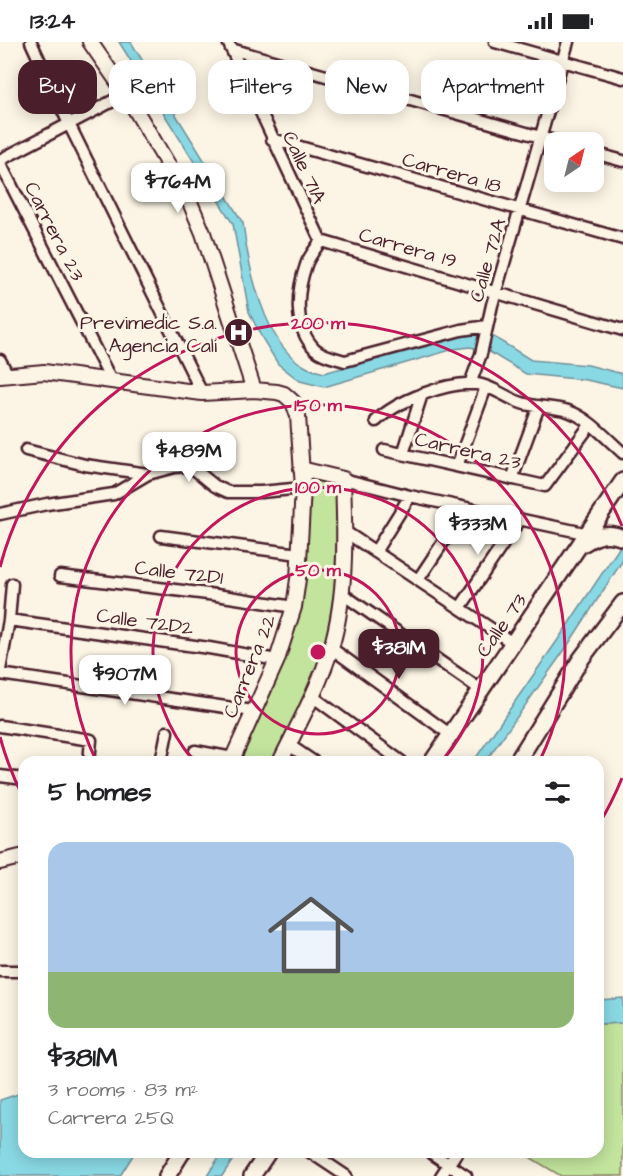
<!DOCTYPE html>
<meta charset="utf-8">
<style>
:root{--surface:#fff;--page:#f2f2f2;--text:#202124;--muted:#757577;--line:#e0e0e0;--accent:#4a1f2b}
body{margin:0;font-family:"Architects Daughter",sans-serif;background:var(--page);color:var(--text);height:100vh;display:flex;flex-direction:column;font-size:22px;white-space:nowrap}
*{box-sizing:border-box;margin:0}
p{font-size:20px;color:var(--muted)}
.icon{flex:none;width:33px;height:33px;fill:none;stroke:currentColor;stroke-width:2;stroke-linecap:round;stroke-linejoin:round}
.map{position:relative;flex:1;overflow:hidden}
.panel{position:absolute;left:18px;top:714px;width:586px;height:402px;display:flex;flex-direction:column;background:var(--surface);border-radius:18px;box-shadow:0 3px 15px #0003}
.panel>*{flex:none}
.top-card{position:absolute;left:18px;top:18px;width:588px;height:54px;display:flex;gap:12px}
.needle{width:39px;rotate:35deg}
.controls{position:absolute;left:544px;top:90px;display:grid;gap:12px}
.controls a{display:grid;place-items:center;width:60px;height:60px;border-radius:12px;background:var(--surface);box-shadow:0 3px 15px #0003;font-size:30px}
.price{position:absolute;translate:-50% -51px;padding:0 14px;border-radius:12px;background:#fff;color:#222;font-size:20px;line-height:39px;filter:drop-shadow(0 2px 3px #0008)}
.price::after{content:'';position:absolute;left:50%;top:36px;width:18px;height:14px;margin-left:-9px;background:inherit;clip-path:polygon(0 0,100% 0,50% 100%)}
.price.on{background:var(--accent);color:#fff}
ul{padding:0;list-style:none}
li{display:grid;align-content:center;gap:12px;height:318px;padding:0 30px}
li+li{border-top:2px solid var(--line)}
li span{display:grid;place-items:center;height:186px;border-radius:18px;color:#555}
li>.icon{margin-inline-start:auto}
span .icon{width:108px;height:108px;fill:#fffc;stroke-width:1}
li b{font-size:26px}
h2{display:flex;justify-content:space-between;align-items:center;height:72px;padding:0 30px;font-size:26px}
.pill{padding:0 21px;border-radius:18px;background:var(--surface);box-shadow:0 3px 15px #0003;font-size:21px;line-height:54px}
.pill.on{background:var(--accent);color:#fff}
.status{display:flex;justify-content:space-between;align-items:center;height:42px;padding:0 30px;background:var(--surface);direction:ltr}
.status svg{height:16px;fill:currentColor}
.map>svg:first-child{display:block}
.green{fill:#c2e49d;stroke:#868264;stroke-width:1.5}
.water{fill:#89d9e4;stroke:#708f9a;stroke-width:1.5}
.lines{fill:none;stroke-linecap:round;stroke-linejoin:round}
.minor-casing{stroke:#4a1f2b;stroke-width:15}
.tertiary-casing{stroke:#4a1f2b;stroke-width:18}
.secondary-casing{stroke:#4a1f2b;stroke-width:20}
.minor{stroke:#fcf5e5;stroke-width:10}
.tertiary{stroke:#fcf5e5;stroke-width:14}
.secondary{stroke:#fcf5e5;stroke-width:15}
.ring{fill:none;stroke:#c2185b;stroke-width:3}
.labels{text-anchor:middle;stroke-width:6;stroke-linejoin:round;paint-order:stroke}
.street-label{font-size:20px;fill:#4a1f2b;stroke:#fcf5e5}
.poi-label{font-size:20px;fill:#4a1f2b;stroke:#fcf5e5;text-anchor:end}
.centre{fill:#c2185b;stroke:#fcf5e5;stroke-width:3}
.ring-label{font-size:18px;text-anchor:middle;font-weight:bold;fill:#c2185b;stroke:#fcf5e5;stroke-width:6;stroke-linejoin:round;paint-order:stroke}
</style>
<div class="status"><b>13:24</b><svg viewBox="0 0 49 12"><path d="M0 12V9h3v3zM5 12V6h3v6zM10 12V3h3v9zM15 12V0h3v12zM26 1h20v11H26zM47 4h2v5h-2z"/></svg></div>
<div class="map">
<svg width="623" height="1134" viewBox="0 0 623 1134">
<rect width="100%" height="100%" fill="#fcf5e5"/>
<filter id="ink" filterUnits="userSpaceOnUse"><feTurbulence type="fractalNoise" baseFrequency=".0167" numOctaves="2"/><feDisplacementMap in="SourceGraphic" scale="12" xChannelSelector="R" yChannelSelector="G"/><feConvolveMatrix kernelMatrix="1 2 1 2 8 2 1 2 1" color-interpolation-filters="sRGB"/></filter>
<g filter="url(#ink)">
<path class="green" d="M 307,437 L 335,442 L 337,487 L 334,549 L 325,604 L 274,720 L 238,720 C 259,673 290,616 301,566 C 310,524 307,480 307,437 Z
M 623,981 L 623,1134 L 561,1134 L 521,1110 L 598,1110 L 599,982 Z"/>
<path class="water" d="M 119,0 L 131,0 L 243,181 C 248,223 264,304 306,325 C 311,328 318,329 324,331 L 470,290 L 494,295 L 531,318 L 588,323 L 623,332 L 623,346 L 586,338 L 526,332 L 488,309 L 470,305 L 454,307 L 324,345 L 300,339 L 278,322 L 262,296 L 249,270 L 233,182 Z
M 623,500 L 623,518 L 566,606 L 485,720 L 473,720 L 557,599 Z
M 623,956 L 623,981 L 599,982 L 599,958 Z
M 24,1050 L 24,1110 L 135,1110 L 120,1134 L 0,1134 L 0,1058 Z
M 222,1110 L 238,1110 L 222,1134 L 207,1134 Z"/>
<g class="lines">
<defs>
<path id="minor" d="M 31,0 L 69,82 L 202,351
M 228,0 L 321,199
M 495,0 L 623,36
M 231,7 L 558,100
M 272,97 L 623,197
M 594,111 L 623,119
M 0,118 L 126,52
M 0,121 L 111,338
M 321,199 L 623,288
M 321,199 C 316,206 309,214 306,223 C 297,249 293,285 315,307 C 323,314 335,316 345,319 L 461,288 L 487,284
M 0,318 L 8,333
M 470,342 L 481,312 L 492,263 L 568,0
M 376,379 C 397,359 447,339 477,342 C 492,344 505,355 519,360 C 534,366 552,364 568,369 C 589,376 607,397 623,411
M 26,408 L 85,423 L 148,432
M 384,408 L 545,444 L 590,383
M 403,412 L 422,352
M 457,424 L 486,345
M 343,437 L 410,454 L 589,492
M 512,437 L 539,364
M 0,472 L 47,462 L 114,452 L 148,432 L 174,425 L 185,424 L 194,427 L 215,444 L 228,450 L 261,450 L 303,446
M 344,489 L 514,602
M 161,494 L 299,512
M 375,510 L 410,454
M 60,534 L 216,553 L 294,565
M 418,538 L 466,466
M 341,551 L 481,648
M 460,566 L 520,477
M 9,578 L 209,606 L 277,618
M 331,606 L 451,693
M 0,628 L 9,578 L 12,542
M 0,632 L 253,669
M 312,654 L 402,720
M 0,684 L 91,698 L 89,720
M 289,703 L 314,720
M 195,709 L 233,716
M 161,720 L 167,690
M 0,734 L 24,737
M 0,929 L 24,929
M 310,1110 L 346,1134
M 430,1110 L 466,1134
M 441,1134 L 457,1110"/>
<path id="tertiary" d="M 90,0 L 126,52 L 189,158 L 203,191 L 254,348
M 0,334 L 44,330 L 202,351 L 254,348 L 277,350 L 284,352 L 293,360 L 298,374 L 303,446 L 298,537 L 294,565 L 277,618 L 231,720
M 280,720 C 298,683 319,646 331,606 C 347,553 345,492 343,437 L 301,427
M 0,820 L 24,814"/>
<path id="secondary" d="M 584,501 C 597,493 608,489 623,496
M 432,720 L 623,439
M 517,720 L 581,617 L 623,561
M 167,1134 L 182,1110
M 252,1134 L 268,1110"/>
</defs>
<use href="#minor" class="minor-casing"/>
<use href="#tertiary" class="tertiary-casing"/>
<use href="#secondary" class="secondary-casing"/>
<use href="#minor" class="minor"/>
<use href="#tertiary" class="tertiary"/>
<use href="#secondary" class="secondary"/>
</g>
</g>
<g class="ring">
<circle cx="318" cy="610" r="82"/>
<path d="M194 719A165 165 0 1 1 442 719"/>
<path d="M96 718A247 247 0 1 1 540 718"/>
<path d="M622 736A329 329 0 0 1 599 782M24 757A329 329 0 0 1 0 695M0 525A329 329 0 0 1 622 484"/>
</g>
<defs>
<symbol id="hospital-disc" viewBox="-11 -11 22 22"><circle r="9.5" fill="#4a1f2b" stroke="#fcf5e5"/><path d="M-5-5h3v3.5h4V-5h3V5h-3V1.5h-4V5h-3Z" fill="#fff"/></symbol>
</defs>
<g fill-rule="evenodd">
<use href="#hospital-disc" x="222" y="274" width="33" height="33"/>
</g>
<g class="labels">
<g class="street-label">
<text transform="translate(305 125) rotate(65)" y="7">Calle 71A</text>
<text transform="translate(452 130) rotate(16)" y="7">Carrera 18</text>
<text transform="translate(55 189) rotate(63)" y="7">Carrera 23</text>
<text transform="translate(408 205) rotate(16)" y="7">Carrera 19</text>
<text transform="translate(487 218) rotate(-74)" y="7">Calle 72A</text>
<text transform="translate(468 408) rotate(13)" y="7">Carrera 23</text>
<text transform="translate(179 530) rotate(7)" y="7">Calle 72D1</text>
<text transform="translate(145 579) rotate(8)" y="7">Calle 72D2</text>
<text transform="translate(501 583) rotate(-55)" y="7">Calle 73</text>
<text transform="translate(249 624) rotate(-68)" y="7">Carrera 22</text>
</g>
<g class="poi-label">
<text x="217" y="287">Previmedic S.a.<tspan x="217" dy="23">Agencia Cali</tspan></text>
</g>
</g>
<circle cx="318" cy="610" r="9" class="centre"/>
<g class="ring-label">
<text x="318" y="287">200 m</text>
<text x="318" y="369">150 m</text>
<text x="318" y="451">100 m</text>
<text x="318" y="534">50 m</text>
</g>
</svg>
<div class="controls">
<a><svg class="needle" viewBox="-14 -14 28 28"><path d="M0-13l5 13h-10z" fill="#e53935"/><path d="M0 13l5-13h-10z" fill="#757577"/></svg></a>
</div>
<b class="price" style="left:178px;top:172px">$764M</b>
<b class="price" style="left:189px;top:441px">$489M</b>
<b class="price" style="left:478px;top:514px">$333M</b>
<b class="price on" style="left:399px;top:638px">$381M</b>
<b class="price" style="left:125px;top:664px">$907M</b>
<div class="top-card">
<a class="pill on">Buy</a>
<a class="pill">Rent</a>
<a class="pill">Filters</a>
<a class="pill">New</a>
<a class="pill">Apartment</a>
</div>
<section class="panel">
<h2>5 homes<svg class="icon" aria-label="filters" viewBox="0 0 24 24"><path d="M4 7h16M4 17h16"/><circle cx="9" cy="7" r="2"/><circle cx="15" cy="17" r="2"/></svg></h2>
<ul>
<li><span style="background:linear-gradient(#a9c7e8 70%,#8fb573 0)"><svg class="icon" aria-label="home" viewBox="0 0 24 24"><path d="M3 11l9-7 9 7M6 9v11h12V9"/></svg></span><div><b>$381M</b><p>3 rooms · 83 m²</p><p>Carrera 25Q</p></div></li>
</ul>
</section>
</div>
